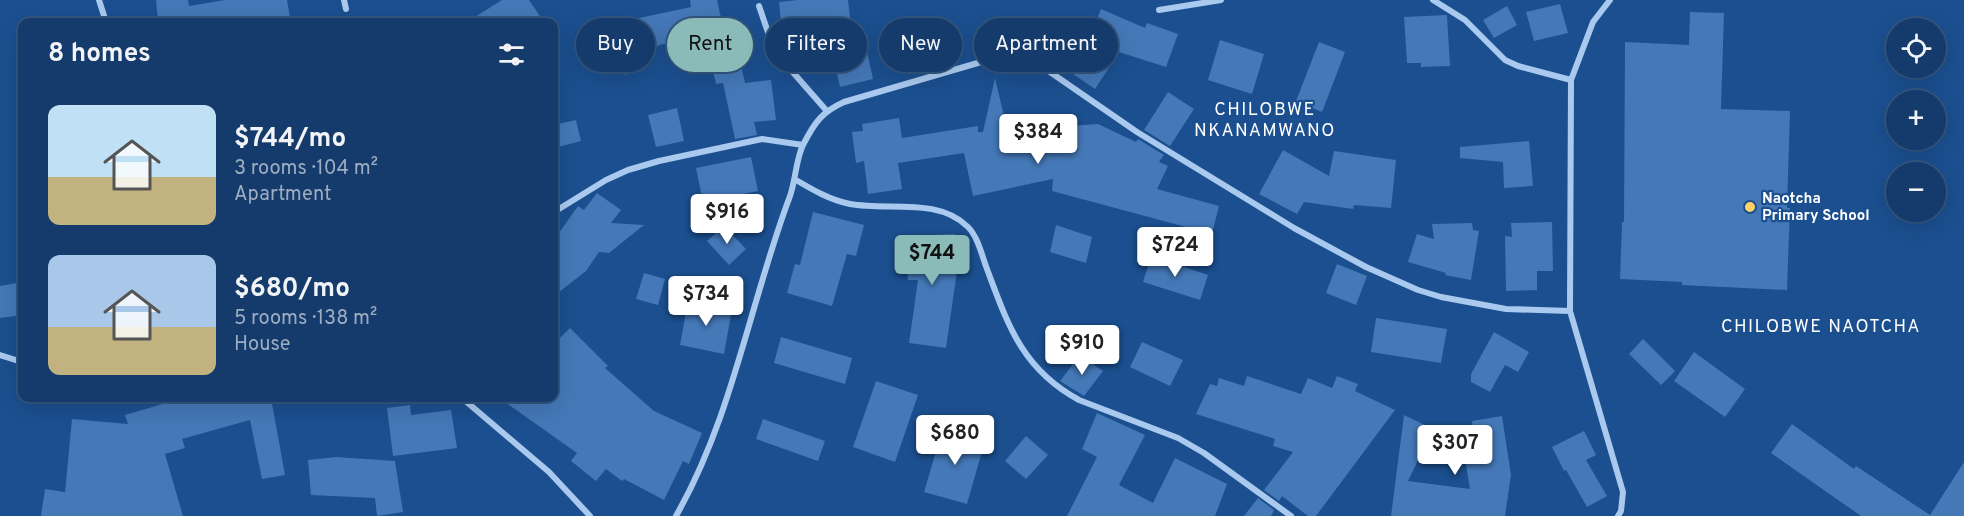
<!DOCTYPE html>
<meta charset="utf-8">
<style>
:root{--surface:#143b6b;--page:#1d4271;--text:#f1f3f6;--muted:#9dadc1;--line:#33557e;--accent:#8bbbb9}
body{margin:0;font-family:Overpass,sans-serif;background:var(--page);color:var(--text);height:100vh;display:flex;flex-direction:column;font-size:22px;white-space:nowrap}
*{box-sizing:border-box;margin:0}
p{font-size:20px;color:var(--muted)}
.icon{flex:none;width:33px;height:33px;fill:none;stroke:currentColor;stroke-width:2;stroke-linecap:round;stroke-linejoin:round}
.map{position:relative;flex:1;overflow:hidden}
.sheet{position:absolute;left:18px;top:18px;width:540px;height:384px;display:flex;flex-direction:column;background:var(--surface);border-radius:12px;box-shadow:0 6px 24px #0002,0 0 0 2px var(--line)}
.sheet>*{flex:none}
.hud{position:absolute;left:576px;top:18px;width:570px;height:54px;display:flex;gap:12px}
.buttons{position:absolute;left:1886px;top:18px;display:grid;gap:12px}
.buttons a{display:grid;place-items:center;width:60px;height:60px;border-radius:50%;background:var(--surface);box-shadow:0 6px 24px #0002,0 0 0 2px var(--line);font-size:30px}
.price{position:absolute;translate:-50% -51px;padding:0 14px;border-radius:6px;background:#fff;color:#222;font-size:20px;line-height:39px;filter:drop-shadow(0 2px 3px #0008)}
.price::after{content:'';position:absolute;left:50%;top:36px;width:18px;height:14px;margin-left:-9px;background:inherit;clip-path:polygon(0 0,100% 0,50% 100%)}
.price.active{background:var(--accent);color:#111}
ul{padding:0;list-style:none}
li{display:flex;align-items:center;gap:18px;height:150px;padding:0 30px}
li span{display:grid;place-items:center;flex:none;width:168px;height:120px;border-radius:12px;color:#555}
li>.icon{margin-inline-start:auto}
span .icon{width:72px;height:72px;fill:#fffc;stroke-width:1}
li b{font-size:26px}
h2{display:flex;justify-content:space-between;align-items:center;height:72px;padding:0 30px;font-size:26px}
.chip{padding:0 21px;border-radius:27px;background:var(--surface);box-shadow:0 6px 24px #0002,0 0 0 2px var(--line);font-size:21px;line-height:54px}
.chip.active{background:var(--accent);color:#111}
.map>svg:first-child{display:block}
.building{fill:#4478b7}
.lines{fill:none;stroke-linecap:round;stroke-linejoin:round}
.minor{stroke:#a9c9ee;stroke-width:6}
.poi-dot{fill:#ffd166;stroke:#1b4f8f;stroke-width:2}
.labels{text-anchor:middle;stroke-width:4.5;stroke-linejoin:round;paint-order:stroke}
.poi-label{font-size:15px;font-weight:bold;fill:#fff;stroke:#1b4f8f;text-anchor:start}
.quarter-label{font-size:18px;letter-spacing:1.5px;fill:#fff;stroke:#1b4f8f}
</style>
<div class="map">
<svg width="1964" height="516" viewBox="0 0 1964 516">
<rect width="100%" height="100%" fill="#1b4f8f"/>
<path class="building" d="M 156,0 L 188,0 L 189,6 L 225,0 L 287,0 L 290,18 L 268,22 L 158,22 Z
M 502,0 L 529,0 L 544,22 L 467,22 Z
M 690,0 L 717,0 L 724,31 L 733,29 L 745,83 L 771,80 L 776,120 L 754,122 L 757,135 L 735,139 L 723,83 L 716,84 L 705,35 L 659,45 L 626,75 L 608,56 L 636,29 L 630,20 L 691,7 Z
M 798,0 L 848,0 L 852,36 L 863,33 L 873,79 L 840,87 L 827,27 L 782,32 L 779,2 Z
M 1560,4 L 1568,33 L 1534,41 L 1526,12 Z
M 1507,6 L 1517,25 L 1494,38 L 1483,20 Z
M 1101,9 L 1145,28 L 1147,23 L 1178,34 L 1166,67 L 1100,46 L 1116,57 L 1095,89 L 1051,59 L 1070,29 L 1088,41 Z
M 1690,12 L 1724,13 L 1721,109 L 1790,111 L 1787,208 L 1790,208 L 1787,290 L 1682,285 L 1682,282 L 1620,279 L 1622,222 L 1624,222 L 1625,42 L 1689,45 Z
M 1447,15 L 1450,66 L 1421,67 L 1421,63 L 1407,63 L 1404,17 Z
M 1220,40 L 1264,54 L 1252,94 L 1208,80 Z
M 1319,42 L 1345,52 L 1322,112 L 1296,101 Z
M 995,78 L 1009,137 L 1069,128 L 1069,126 L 1098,124 L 1136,142 L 1138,139 L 1164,155 L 1159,162 L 1168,166 L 1157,189 L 1219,206 L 1212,234 L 1052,191 L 1053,179 L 973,196 L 964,153 L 898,163 L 902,189 L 868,194 L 864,161 L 856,163 L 852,132 L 863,131 L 862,124 L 899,118 L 902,138 L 978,126 L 978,132 L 983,132 Z
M 1168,92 L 1194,109 L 1170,146 L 1144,130 Z
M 677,108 L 684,141 L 656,147 L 648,115 Z
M 576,120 L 581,141 L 554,148 L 554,125 Z
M 1529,141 L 1533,186 L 1504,188 L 1503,162 L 1460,158 L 1460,147 Z
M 1283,150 L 1329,176 L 1334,151 L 1396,160 L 1391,208 L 1354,205 L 1353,209 L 1304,202 L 1297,214 L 1259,194 Z
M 751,157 L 758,191 L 703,202 L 696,168 Z
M 597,193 L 621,210 L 611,223 L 644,225 L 609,253 L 599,252 L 586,271 L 554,296 L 554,240 L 578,206 L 584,210 Z
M 813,212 L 864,225 L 856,256 L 847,254 L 832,306 L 787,293 L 795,264 L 800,265 Z
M 1552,222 L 1553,271 L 1537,271 L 1537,290 L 1506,291 L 1505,236 L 1512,237 L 1511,223 Z
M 1472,223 L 1473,230 L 1479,231 L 1471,280 L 1445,275 L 1446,273 L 1408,262 L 1417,234 L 1434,239 L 1432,224 Z
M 1056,225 L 1092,237 L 1086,263 L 1050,252 Z
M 724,226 L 746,249 L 729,265 L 707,241 Z
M 955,234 L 957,271 L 946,348 L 909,343 L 918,280 L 908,280 L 905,236 Z
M 1151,256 L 1208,275 L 1200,300 L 1143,282 Z
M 1337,264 L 1367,276 L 1356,305 L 1326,293 Z
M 644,273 L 665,279 L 658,305 L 636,299 Z
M 22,282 L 22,315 L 0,318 L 0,286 Z
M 688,301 L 732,309 L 724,354 L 680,345 Z
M 1376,318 L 1447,329 L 1441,363 L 1371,352 Z
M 570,328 L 608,366 L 605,368 L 654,411 L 702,433 L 689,464 L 683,461 L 664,500 L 624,479 L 622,481 L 606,469 L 596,481 L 571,461 L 577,453 L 499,398 L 554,398 L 554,344 Z
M 1494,332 L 1529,352 L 1518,372 L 1505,365 L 1490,392 L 1471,382 L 1471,374 Z
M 781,337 L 852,358 L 845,384 L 774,363 Z
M 1643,339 L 1675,371 L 1661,385 L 1629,354 Z
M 1142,342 L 1183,360 L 1170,386 L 1130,367 Z
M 1694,352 L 1745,389 L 1725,417 L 1674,381 Z
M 1080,355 L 1103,371 L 1084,396 L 1060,381 Z
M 1247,376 L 1301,394 L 1308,378 L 1332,388 L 1337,376 L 1358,384 L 1355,391 L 1395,410 L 1316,516 L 1308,516 L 1282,496 L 1279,501 L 1264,490 L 1293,452 L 1273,446 L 1275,439 L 1196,414 L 1210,384 L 1217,386 L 1219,378 L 1244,386 Z
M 876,381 L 918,395 L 895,462 L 853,447 Z
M 183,398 L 271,398 L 285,475 L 262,479 L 250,420 L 182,439 L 185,448 L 165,454 L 183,516 L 41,516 L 45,489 L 65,492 L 72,419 L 128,424 L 125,415 Z
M 410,405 L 411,415 L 451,410 L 457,448 L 393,456 L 387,408 Z
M 1097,413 L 1145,435 L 1119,485 L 1153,503 L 1175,458 L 1227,484 L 1215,516 L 1067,516 L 1097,457 L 1082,449 Z
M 1404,415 L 1433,429 L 1408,481 L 1470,489 L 1465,459 L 1477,457 L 1472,421 L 1502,416 L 1511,475 L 1505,516 L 1391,516 Z
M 763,419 L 825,441 L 818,461 L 756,439 Z
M 1792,424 L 1854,469 L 1856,466 L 1930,515 L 1964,462 L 1964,516 L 1861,516 L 1771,453 Z
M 943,428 L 985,441 L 967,504 L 924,492 Z
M 1584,431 L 1596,455 L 1586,460 L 1607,496 L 1587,507 L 1566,470 L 1564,471 L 1552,447 Z
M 1026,436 L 1048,455 L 1026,479 L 1005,461 Z
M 336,457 L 395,461 L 403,512 L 377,516 L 375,498 L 311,495 L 308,460 Z
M 1258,498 L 1274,510 L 1271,516 L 1244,516 Z"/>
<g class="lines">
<path class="minor" d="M 99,0 L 106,22
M 344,0 L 346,9
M 1433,0 L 1465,20 L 1505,60 L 1518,66 L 1571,80
M 1610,0 L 1593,22 L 1571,80 L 1570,311 L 1623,492 L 1621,511 L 1618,516
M 759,6 L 773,47 L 783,61 L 826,110
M 1159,10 L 1221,0
M 796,180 C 813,190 830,200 850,204 C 889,211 938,197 968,227 C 978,237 982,256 987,269 C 1008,325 1022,369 1079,400 L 1178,438 L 1204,453 L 1291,516
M 554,212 L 606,180 L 628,170 L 659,161 L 762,139 L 803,145
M 0,355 L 22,362
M 98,398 L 115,400 L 136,398
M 462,398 L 549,472 L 590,516
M 676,516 C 733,416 750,302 790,196 C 796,179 796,157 804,143 C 815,122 822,112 844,102 L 988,60 L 1022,57 L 1034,61 L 1137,132 L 1294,228 L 1366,267 L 1418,290 L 1441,297 L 1506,309 L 1570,311"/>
</g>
<circle class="poi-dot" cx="1750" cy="207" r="6"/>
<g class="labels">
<g class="poi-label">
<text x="1762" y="203">Naotcha<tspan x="1762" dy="17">Primary School</tspan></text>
</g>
<g class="quarter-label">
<text x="1265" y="115">CHILOBWE<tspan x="1265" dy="21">NKANAMWANO</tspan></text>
<text x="1821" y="332">CHILOBWE NAOTCHA</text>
</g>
</g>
</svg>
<div class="buttons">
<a><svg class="icon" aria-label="locate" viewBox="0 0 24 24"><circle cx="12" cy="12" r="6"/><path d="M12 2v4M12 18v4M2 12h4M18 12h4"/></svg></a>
<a>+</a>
<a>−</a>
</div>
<b class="price" style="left:1038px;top:165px">$384</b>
<b class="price" style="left:727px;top:245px">$916</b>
<b class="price" style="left:1175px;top:278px">$724</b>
<b class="price active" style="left:932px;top:286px">$744</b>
<b class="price" style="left:706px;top:327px">$734</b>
<b class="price" style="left:1082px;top:376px">$910</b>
<b class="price" style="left:955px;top:466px">$680</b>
<b class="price" style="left:1455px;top:476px">$307</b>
<div class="hud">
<a class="chip">Buy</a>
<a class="chip active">Rent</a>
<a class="chip">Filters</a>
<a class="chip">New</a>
<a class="chip">Apartment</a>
</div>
<section class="sheet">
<h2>8 homes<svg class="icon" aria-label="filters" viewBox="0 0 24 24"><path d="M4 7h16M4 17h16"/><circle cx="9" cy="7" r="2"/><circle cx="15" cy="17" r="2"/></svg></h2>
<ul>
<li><span style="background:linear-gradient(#bfe0f5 60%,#c2b280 0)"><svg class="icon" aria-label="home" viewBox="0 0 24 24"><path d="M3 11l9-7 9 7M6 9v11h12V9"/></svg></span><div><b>$744/mo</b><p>3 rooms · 104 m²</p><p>Apartment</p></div></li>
<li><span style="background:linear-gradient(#a9c7e8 60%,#c2b280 0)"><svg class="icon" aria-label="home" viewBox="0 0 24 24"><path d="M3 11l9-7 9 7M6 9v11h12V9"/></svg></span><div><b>$680/mo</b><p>5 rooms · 138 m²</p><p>House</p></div></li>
</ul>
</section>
</div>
